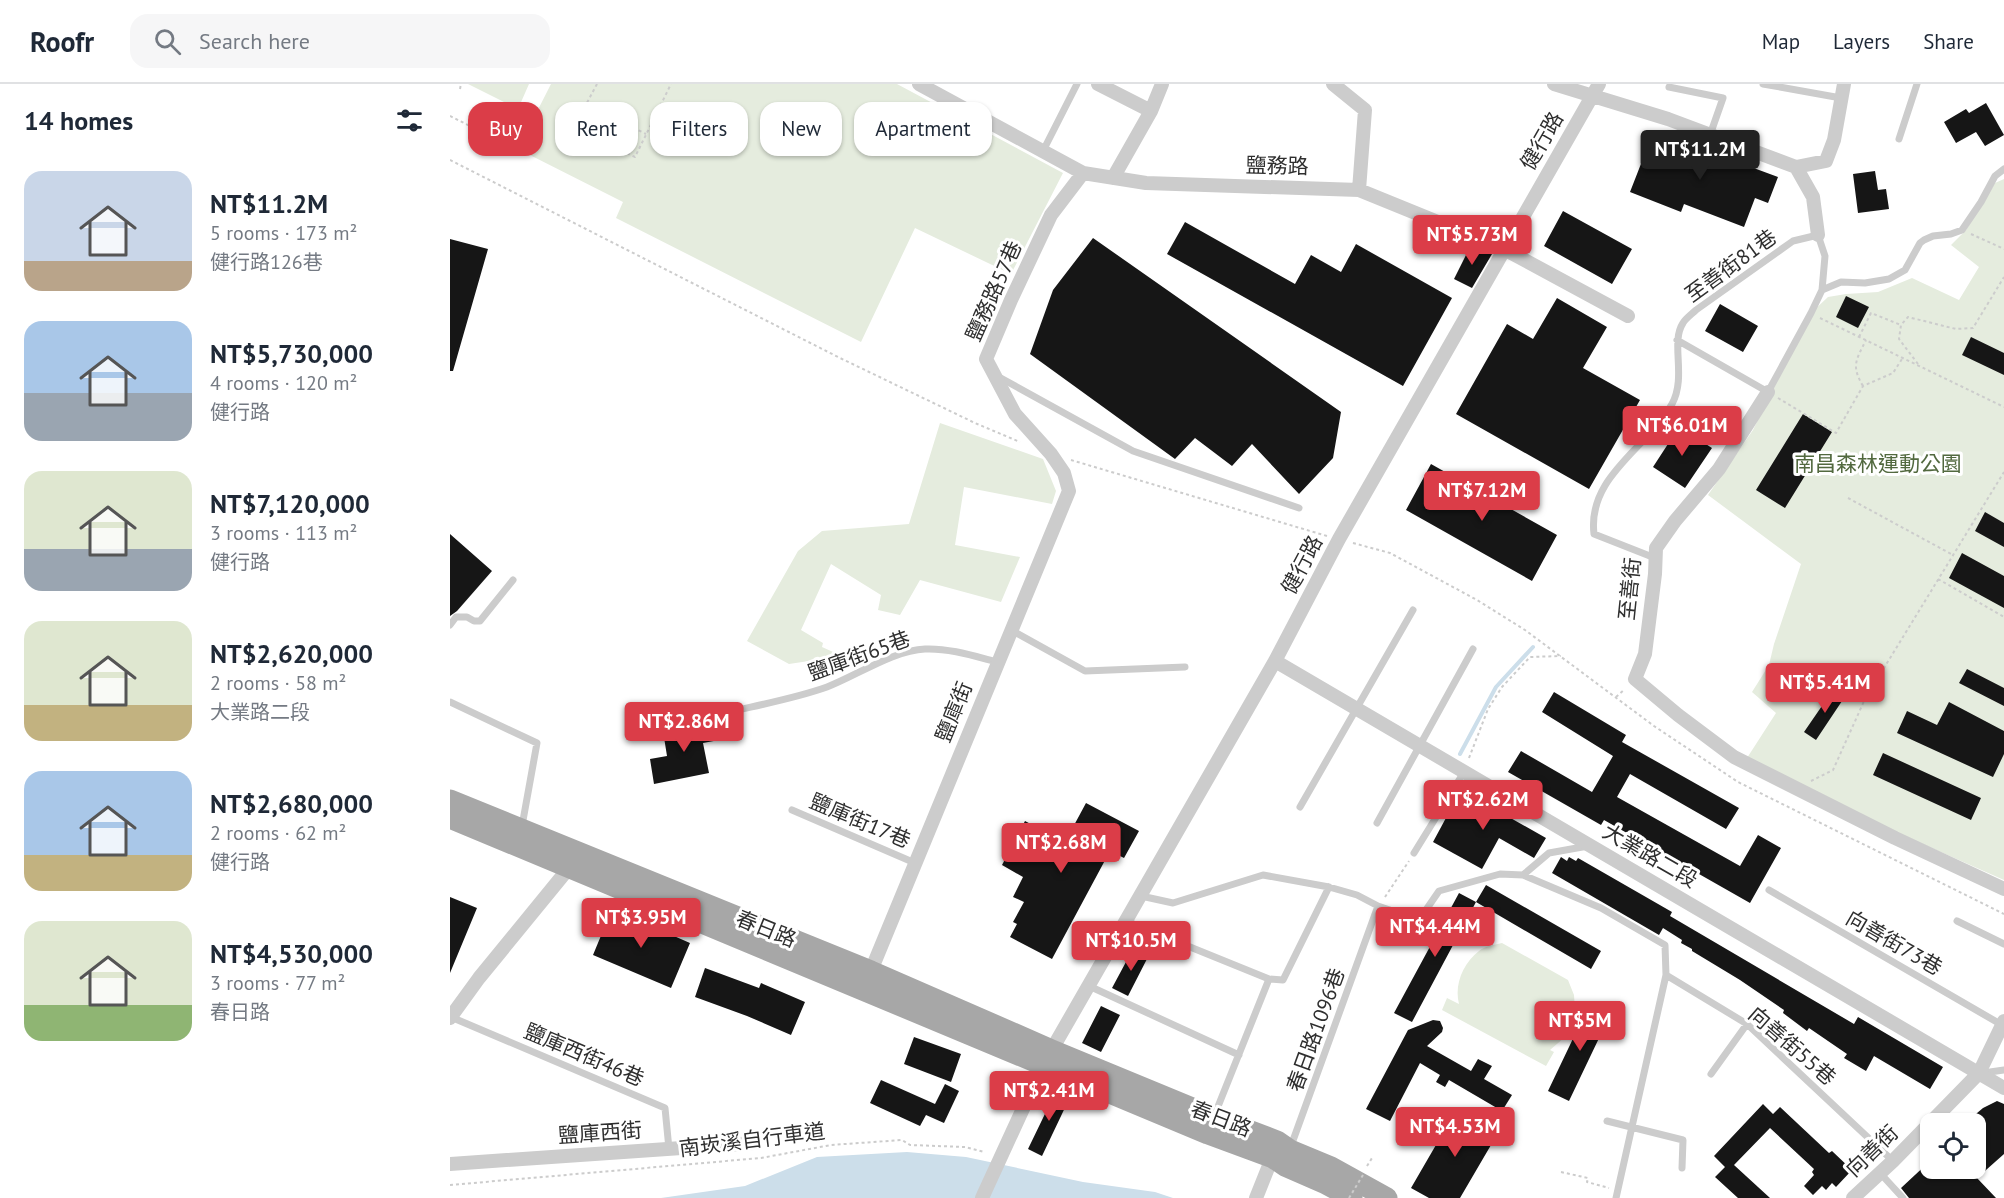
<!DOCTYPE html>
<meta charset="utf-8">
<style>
:root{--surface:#fff;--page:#f6f6f7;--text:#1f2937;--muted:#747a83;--line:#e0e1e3;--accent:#db3d48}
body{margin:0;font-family:"PT Sans","Noto Sans TC",sans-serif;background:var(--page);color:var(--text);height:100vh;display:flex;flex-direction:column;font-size:22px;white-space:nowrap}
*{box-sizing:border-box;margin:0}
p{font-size:20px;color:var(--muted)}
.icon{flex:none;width:33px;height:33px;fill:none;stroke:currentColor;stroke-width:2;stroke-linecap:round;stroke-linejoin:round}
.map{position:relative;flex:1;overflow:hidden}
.side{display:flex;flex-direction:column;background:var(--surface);width:450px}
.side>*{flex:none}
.top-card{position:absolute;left:18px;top:18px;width:570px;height:54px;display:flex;gap:12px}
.controls{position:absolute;left:1470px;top:1029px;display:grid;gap:12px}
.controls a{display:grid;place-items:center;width:66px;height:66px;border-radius:12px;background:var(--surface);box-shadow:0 2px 4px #0004;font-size:30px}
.price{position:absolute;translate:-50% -51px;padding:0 14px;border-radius:6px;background:var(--accent);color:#fff;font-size:20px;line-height:39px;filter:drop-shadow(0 2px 3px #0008)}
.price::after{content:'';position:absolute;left:50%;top:36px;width:18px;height:14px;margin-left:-9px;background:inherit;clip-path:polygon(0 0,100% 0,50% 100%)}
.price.active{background:#222;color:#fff}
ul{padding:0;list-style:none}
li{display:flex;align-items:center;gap:18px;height:150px;padding:0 24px}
li span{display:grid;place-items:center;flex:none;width:168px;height:120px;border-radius:18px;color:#555}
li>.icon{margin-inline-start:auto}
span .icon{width:72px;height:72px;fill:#fffc;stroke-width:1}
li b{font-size:26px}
h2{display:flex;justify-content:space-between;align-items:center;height:72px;padding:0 24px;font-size:26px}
.chip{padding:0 21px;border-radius:18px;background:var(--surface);box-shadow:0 2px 4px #0004;font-size:21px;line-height:54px}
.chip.active{background:var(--accent);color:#fff}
header{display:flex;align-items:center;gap:36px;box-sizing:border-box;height:84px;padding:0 30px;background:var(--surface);border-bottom:2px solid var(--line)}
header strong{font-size:28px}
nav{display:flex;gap:33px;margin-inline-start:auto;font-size:21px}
.search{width:420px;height:54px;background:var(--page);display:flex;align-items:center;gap:15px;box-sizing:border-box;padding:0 21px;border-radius:18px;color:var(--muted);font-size:22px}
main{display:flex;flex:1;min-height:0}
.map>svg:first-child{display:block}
.green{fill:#e5ecde}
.water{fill:#ccdeea}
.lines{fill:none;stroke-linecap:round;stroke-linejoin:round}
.stream{stroke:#ccdeea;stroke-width:4}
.building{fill:#161616}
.path{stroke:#ccc;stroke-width:2;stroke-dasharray:3 3;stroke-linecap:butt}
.service{stroke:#ccc;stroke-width:7}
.minor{stroke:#ccc;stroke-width:14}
.primary{stroke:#a7a7a7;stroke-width:21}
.path-bridge{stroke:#ccc;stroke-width:2;stroke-dasharray:3 3;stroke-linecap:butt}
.labels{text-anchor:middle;stroke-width:6;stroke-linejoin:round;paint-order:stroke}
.street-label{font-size:21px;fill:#2f2f2f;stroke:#fff}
.park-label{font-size:21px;fill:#52693f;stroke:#fff}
</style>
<header>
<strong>Roofr</strong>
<div class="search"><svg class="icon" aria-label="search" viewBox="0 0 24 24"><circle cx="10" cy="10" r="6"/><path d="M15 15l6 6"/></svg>Search here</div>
<nav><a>Map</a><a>Layers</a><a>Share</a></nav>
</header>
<main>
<section class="side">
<h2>14 homes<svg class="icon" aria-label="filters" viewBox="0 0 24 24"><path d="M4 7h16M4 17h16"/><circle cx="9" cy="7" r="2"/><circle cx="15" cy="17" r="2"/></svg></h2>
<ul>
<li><span style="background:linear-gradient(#c9d6e8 75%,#b9a48a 0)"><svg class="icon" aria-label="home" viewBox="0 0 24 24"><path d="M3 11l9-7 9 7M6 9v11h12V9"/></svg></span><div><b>NT$11.2M</b><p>5 rooms · 173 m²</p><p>健行路126巷</p></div></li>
<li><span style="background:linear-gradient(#a9c7e8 60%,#9aa5b1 0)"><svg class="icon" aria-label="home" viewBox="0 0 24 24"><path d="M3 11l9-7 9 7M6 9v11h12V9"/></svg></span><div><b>NT$5,730,000</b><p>4 rooms · 120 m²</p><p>健行路</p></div></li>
<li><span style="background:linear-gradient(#dfe7d0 65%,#9aa5b1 0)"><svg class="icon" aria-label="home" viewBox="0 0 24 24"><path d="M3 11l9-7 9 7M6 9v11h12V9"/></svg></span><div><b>NT$7,120,000</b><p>3 rooms · 113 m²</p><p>健行路</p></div></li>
<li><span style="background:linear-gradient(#dfe7d0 70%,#c2b280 0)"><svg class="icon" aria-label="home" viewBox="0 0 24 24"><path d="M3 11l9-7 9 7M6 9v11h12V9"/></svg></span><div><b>NT$2,620,000</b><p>2 rooms · 58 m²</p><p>大業路二段</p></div></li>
<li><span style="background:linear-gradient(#a9c7e8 70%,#c2b280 0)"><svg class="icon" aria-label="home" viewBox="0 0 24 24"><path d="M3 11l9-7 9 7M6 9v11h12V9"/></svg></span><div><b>NT$2,680,000</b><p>2 rooms · 62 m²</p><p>健行路</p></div></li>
<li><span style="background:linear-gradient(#dfe7d0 70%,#8fb573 0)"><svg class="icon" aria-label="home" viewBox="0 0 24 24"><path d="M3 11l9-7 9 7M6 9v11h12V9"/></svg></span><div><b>NT$4,530,000</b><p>3 rooms · 77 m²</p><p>春日路</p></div></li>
</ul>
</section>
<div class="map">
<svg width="1554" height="1114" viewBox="0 0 1554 1114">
<rect width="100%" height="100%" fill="#fff"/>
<path class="green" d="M 18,0 L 79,0 L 68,25 Z
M 101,0 L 447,0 L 613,89 L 561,190 L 465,144 L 411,258 L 166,134 L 173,118 L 68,65 Z
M 1554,95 L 1554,796 L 1448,749 L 1297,674 L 1326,629 L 1302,608 L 1319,581 L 1324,560 L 1351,480 L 1258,411 L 1303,346 L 1361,229 L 1378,213 L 1396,210 L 1428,208 L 1462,194 L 1509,216 L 1529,183 L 1501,161 L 1516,146 L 1545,99 Z
M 490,339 L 593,375 L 606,407 L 602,420 L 514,403 L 505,461 L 570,473 L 551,518 L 470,496 L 450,531 L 428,526 L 431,511 L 381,480 L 351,546 L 373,559 L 372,563 L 392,572 L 339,580 L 297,557 L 348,467 L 372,447 L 459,440 Z
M 1052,859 L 1118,896 L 1124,911 L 1125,926 L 1123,943 L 1115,953 L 1100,966 L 1104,968 L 1096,982 L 992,926 L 997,914 L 1009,920 C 1004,901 1013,879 1029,867 C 1035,862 1044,861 1052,859 Z"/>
<path class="water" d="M 457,1068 L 516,1073 L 633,1098 L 705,1108 L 723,1114 L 211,1114 L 295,1102 L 367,1073 Z"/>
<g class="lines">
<path class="stream" d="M 1010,670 L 1046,603 L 1083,563"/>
</g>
<path class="building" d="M 1536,19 L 1554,51 L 1535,62 L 1526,48 L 1506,59 L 1494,38 L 1516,25 L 1519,29 Z
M 1203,49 L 1262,72 L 1263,69 L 1328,93 L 1318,119 L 1305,114 L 1294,143 L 1234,120 L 1231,128 L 1180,108 Z
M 1425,87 L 1428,106 L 1436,105 L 1439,125 L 1408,129 L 1403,90 Z
M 1113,127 L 1182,165 L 1162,200 L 1094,162 Z
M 735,138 L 845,200 L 861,171 L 891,188 L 906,160 L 1002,214 L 953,302 L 717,170 Z
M 643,154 L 891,328 L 883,374 L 849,410 L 802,360 L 782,382 L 745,354 L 725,375 L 580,270 L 603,206 Z
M 0,155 L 38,165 L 3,287 L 0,287 Z
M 1021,161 L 1042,170 L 1022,204 L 1004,195 Z
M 1396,212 L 1419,223 L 1408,244 L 1386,233 Z
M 1107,214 L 1157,243 L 1133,284 L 1190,316 L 1139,405 L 1006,330 L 1057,240 L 1083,255 Z
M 1270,220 L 1308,242 L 1293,268 L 1255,247 Z
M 1521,253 L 1554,269 L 1554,291 L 1512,271 Z
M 1353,330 L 1382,348 L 1335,424 L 1306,406 Z
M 1229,343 L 1262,364 L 1235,404 L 1203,383 Z
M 981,380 L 1107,451 L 1082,497 L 956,426 Z
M 1535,428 L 1554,439 L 1554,463 L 1525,447 Z
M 0,450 L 42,487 L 7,527 L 0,532 Z
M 1512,469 L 1554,492 L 1554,524 L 1499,494 Z
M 1517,585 L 1554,604 L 1554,622 L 1509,599 Z
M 1385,603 L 1396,611 L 1366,656 L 1354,648 Z
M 1104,608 L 1176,651 L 1172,658 L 1289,724 L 1276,745 L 1180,690 L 1167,713 L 1290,782 L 1308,751 L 1331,764 L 1300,819 L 1154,736 L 1151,741 L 1058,688 L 1071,667 L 1142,708 L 1163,672 L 1092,628 Z
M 1499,618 L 1554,647 L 1554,670 L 1543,693 L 1447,649 L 1457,627 L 1487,641 Z
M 265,637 L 269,656 L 253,659 L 259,689 L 204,700 L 200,675 L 217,672 L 213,647 Z
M 1433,669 L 1531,714 L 1521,736 L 1423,691 Z
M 1011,706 L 1096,754 L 1084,774 L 1049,754 L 1032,785 L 983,758 Z
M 636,719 L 689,747 L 674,774 L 660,767 L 602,875 L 560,853 L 567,840 L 563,838 L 574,818 L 563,813 L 573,793 L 552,781 L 575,737 L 615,758 Z
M 1111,773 L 1117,777 L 1119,773 L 1126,777 L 1128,774 L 1222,828 L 1220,832 L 1404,940 L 1408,933 L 1493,983 L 1480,1005 L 1424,972 L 1416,987 L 1394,974 L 1397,970 L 1359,944 L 1357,947 L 1333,929 L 1334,926 L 1290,896 L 1242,867 L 1242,865 L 1231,859 L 1232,856 L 1213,844 L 1209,851 L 1102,789 Z
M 1036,801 L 1151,867 L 1141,885 L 1026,818 Z
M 1009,809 L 1026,818 L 962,938 L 944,929 Z
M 0,813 L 27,824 L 0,889 Z
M 162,825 L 240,859 L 221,904 L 143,871 Z
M 684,863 L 699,871 L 678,912 L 662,904 Z
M 255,884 L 309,904 L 311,899 L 355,918 L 341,951 L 297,932 L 245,913 Z
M 1140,919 L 1161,929 L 1119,1017 L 1098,1007 Z
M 651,922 L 670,931 L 651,968 L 632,959 Z
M 983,936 L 990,937 L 993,944 L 992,948 L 977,962 L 1021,987 L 1028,975 L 1042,982 L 1034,995 L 1062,1011 L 1052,1027 L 999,996 L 995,1003 L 986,998 L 990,991 L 970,979 L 940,1037 L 916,1025 L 958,946 Z
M 464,953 L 511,970 L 501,998 L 454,980 Z
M 431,996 L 485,1020 L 495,1000 L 509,1007 L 494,1039 L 476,1031 L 470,1042 L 420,1019 Z
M 607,1005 L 621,1011 L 592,1072 L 578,1065 Z
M 1547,1017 L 1554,1020 L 1554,1070 L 1527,1094 L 1546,1114 L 1459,1114 L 1451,1104 L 1480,1077 L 1480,1084 L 1526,1084 L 1526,1040 L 1514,1040 L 1533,1024 Z
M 1313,1020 L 1323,1030 L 1330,1023 L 1379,1069 L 1382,1067 L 1402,1086 L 1386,1103 L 1382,1099 L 1376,1106 L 1372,1102 L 1363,1111 L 1354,1102 L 1364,1091 L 1362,1088 L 1364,1085 L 1320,1044 L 1284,1081 L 1320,1114 L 1288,1114 L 1265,1093 L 1275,1083 L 1264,1072 Z
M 1003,1023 L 1048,1049 L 1010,1114 L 979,1114 L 961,1104 L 1001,1035 L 997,1033 Z"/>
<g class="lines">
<path class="path" d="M 147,0 L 124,43 L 185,73 L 221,0
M 10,5 L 11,0
M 137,19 L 155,29
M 161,20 L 183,31 L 172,52 L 150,41 Z
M 0,32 L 38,51 C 51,51 53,39 58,29
M 178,41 L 196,50
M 0,76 L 388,273 L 525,339 L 570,358
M 1521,150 L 1554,165
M 1370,234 L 1554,323
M 1409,253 L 1421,229 L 1451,241
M 1468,280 L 1449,255 L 1451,241 L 1458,233 L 1506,245 L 1523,244 L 1554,193
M 1413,302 C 1401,282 1406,276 1416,256
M 1328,314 L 1386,349 L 1413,302 L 1443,289 L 1452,275
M 621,376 L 877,452
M 1398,414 L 1503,471
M 903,459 L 940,469 L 1027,516 L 1075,546 L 1204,642 L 1288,698 L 1554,830
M 1488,495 L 1554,533
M 1166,613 L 1175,605
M 1019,674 L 1038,625 L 1052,603 L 1080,573 L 1111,572
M 1361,697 L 1383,686 L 1415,615 L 1554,388
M 935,813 L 959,777
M 917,1082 L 922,1074
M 1111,1088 L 1138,1094 L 1137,1098 L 1159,1104
M 0,1101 L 311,1074 L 381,1061 L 452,1056 L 460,1061 L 515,1063 L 534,1068"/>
<path class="service" d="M 1313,0 L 1391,14
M 1219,3 L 1273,14 L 1260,51
M 1449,55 L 1467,0
M 593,67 L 627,0
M 1227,256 L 1318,308 L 1361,229 L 1372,206 L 1391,198 L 1415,199 L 1439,195 L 1455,186 L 1470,159 L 1474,156 L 1483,152 L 1501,150 L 1512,146 L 1531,118 L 1545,92 L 1554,85
M 547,292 L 683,367 L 849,424
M 1205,474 L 1144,450 C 1137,392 1198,364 1222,320 C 1237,292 1220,259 1233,239 C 1236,234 1242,230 1246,226 L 1343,157 L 1368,151 L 1375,172 L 1372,206
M 0,541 L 6,533 L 17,533 L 24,537 L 30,537 L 63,496
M 561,546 L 635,587 L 735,583
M 0,618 L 87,659 L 72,742
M 283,627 C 314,620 346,614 377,603 C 406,592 444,566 475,565 C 499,564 524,572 547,578
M 850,723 L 963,526
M 342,726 L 465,779
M 927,739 L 1023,565
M 964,769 L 1014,688
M 1073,791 L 1151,824 L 1215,861 L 1216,891 L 1297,940 L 1443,1077
M 1319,806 L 1552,941
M 691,812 L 723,819 L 813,791 L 879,803 L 907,811 L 928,822 L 969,836 L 989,807 L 1050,790 L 1073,791 L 1099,769 L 1138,762
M 676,837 L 819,895
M 1507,837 L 1554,860
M 639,902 L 789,971
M 1,933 L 215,1024 L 219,1065
M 1533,989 L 1554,986
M 1261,990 L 1297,940
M 765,1030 L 819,895 L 833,896 L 879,803
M 1157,1037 L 1233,1056 L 1232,1084
M 841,1062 L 928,822
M 1430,1089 L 1453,1114
M 1166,1114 L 1216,891"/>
<path class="minor" d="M 469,0 L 633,89 L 696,99 L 909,106 L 1054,165 L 1178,232
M 648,0 L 701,27
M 883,0 L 915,26 L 909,106
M 1104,0 L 1218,35 L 1346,83 L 1363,113 L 1368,151
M 1346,83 L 1376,77 L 1384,56 L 1394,0
M 663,94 L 701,27 L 712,0
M 1318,308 L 1269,385 L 1225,437 L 1206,464 L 1205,490 L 1195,570 L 1185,595 L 1228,631 L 1284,673 L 1445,754 L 1554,805
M 825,577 L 1554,1004
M 418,894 L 619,407 L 614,389 L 601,370 L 565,330 L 536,275 L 561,216 L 601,131 L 633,89
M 0,934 L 29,894 L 123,779
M 0,1080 L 304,1059
M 532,1114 L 593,981 L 825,577 L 889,455 L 1149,0
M 806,1114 L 824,1069
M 1403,1114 L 1443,1077 L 1529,989 L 1554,937"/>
<path class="primary" d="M 0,716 L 421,887 L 602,966 L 764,1033 L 827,1057 L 840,1066 L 881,1083 L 937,1114
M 0,734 L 758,1050 L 823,1074 L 835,1082 L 874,1099 L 902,1114"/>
<path class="path-bridge" d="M 899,1114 L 913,1091"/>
</g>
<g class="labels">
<g class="street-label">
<text transform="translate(1092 57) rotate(-60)" y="7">健行路</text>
<text transform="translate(827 82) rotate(1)" y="7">鹽務路</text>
<text transform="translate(1281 182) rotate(-36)" y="7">至善街81巷</text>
<text transform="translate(544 207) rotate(-66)" y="7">鹽務路57巷</text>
<text transform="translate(852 481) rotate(-62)" y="7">健行路</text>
<text transform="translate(1180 505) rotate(-84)" y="7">至善街</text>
<text transform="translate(409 572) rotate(-20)" y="7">鹽庫街65巷</text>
<text transform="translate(504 628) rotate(-68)" y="7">鹽庫街</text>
<text transform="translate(410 737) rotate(23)" y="7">鹽庫街17巷</text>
<text transform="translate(1200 772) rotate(30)" y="7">大業路二段</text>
<text transform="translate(316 845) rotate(22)" y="7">春日路</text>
<text transform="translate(1444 859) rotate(30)" y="7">向善街73巷</text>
<text transform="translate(866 946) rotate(-70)" y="7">春日路1096巷</text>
<text transform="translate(1342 962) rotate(41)" y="7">向善街55巷</text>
<text transform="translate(134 971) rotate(23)" y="7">鹽庫西街46巷</text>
<text transform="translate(771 1035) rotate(21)" y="7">春日路</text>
<text transform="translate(150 1049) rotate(-4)" y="7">鹽庫西街</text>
<text transform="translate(302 1056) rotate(-7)" y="7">南崁溪自行車道</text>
<text transform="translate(1422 1067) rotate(-44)" y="7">向善街</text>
</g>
<g class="park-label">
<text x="1428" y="387">南昌森林運動公園</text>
</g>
</g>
</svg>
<div class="controls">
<a><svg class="icon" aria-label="locate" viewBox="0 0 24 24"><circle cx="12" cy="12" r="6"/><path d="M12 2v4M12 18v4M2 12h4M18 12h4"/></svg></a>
</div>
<b class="price active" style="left:1250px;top:97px">NT$11.2M</b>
<b class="price" style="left:1022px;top:182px">NT$5.73M</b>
<b class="price" style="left:1232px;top:373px">NT$6.01M</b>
<b class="price" style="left:1032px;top:438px">NT$7.12M</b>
<b class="price" style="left:1375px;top:630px">NT$5.41M</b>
<b class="price" style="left:234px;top:669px">NT$2.86M</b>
<b class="price" style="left:1033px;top:747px">NT$2.62M</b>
<b class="price" style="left:611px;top:790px">NT$2.68M</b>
<b class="price" style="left:191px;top:865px">NT$3.95M</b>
<b class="price" style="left:985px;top:874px">NT$4.44M</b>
<b class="price" style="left:681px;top:888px">NT$10.5M</b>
<b class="price" style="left:1130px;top:968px">NT$5M</b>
<b class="price" style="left:599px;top:1038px">NT$2.41M</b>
<b class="price" style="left:1005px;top:1074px">NT$4.53M</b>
<div class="top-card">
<a class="chip active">Buy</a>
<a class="chip">Rent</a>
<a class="chip">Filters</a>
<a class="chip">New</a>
<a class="chip">Apartment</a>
</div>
</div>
</main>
